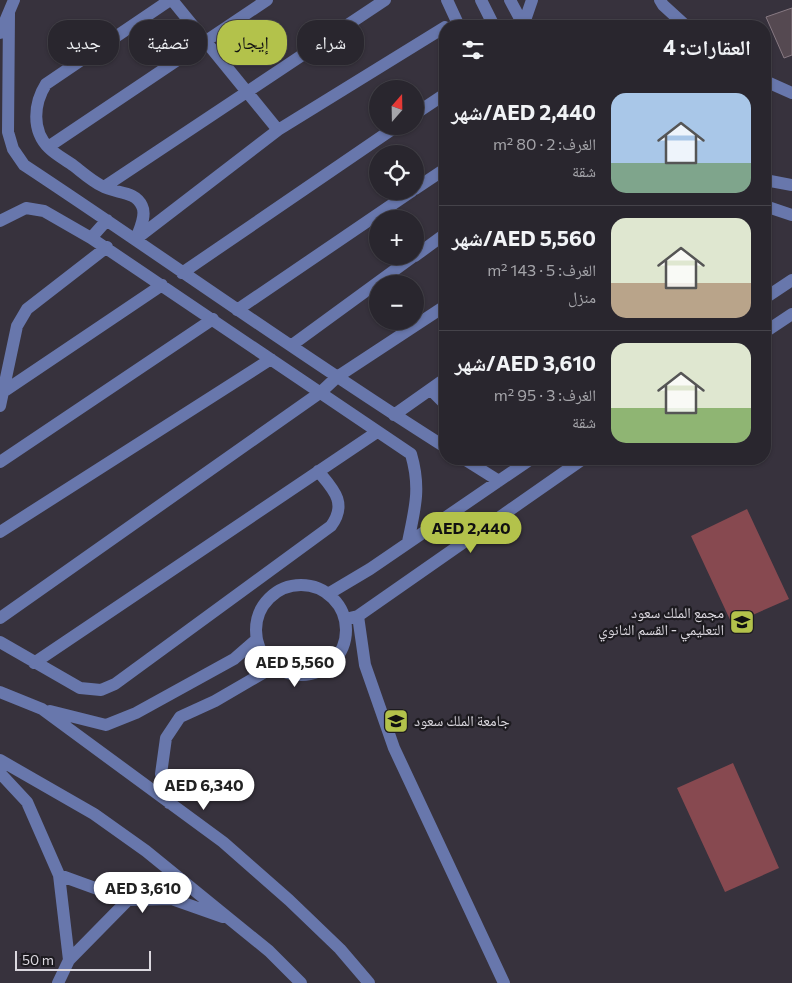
<!DOCTYPE html>
<html lang="ar">
<meta charset="utf-8">
<style>
:root{--surface:#29262e;--page:#312e36;--text:#f1f3f6;--muted:#a5a5aa;--line:#45434a;--accent:#b3c24b}
body{margin:0;font-family:Commissioner,"Noto Naskh Arabic",sans-serif;background:var(--page);color:var(--text);direction:rtl;height:100vh;display:flex;flex-direction:column;font-size:19px;white-space:nowrap}
*{box-sizing:border-box;margin:0}
p{font-size:16px;color:var(--muted)}
.icon{flex:none;width:28px;height:28px;fill:none;stroke:currentColor;stroke-width:2;stroke-linecap:round;stroke-linejoin:round}
.map{position:relative;flex:1;overflow:hidden;direction:ltr}
.panel{position:absolute;left:439px;top:20px;width:332px;height:445px;display:flex;flex-direction:column;background:var(--surface);border-radius:20px;box-shadow:0 1px 4px #0004,0 0 0 1px var(--line);direction:rtl}
.panel>*{flex:none}
.top-card{position:absolute;left:15px;top:20px;width:349px;height:45px;direction:rtl;display:flex;gap:10px}
.needle{width:32px;rotate:20deg}
.buttons{position:absolute;left:369px;top:80px;display:grid;gap:10px}
.buttons a{display:grid;place-items:center;width:55px;height:55px;border-radius:50%;background:var(--surface);box-shadow:0 1px 4px #0004,0 0 0 1px var(--line);font-size:25px}
.scale{position:absolute;left:15px;bottom:12px;width:136px;box-sizing:border-box;padding-left:5px;border:2px solid #dbd8df;border-top:0;font-size:14px;line-height:18px;white-space:nowrap;color:#dbd8df;-webkit-text-stroke:4px #1d1b20;paint-order:stroke}
.price{position:absolute;translate:-50% -42px;padding:0 11px;border-radius:18px;background:#fff;color:#222;font-size:16px;line-height:32px;filter:drop-shadow(0 1px 2px #0008)}
.price::after{content:'';position:absolute;left:50%;top:30px;width:15px;height:11px;margin-left:-8px;background:inherit;clip-path:polygon(0 0,100% 0,50% 100%)}
.price.active{background:var(--accent);color:#111}
ul{padding:0;list-style:none}
li{display:flex;align-items:center;gap:15px;height:125px;padding:0 20px}
li+li{border-top:1px solid var(--line)}
li span{display:grid;place-items:center;flex:none;width:140px;height:100px;border-radius:15px;color:#555}
li>.icon{margin-inline-start:auto}
span .icon{width:60px;height:60px;fill:#fffc;stroke-width:1}
li b{font-size:21px}
h2{display:flex;justify-content:space-between;align-items:center;height:60px;padding:0 20px;font-size:21px}
.tag{padding:0 18px;border-radius:20px;background:var(--surface);box-shadow:0 1px 4px #0004,0 0 0 1px var(--line);font-size:18px;line-height:45px}
.tag.active{background:var(--accent);color:#111}
.map>svg:first-child{display:block}
.green{fill:#874950}
.building{fill:#554951;stroke:#887a83}
.lines{fill:none;stroke-linecap:round;stroke-linejoin:round}
.minor{stroke:#6877ac;stroke-width:12}
.labels{text-anchor:middle;stroke-width:4.5;stroke-linejoin:round;paint-order:stroke}
.poi-label{font-size:15px;fill:#dbd8df;stroke:#1d1b20;text-anchor:end}
</style>
<div class="map">
<svg width="792" height="983" viewBox="0 0 792 983">
<rect width="100%" height="100%" fill="#37323d"/>
<path class="green" d="M 747,509 L 789,599 L 732,624 L 691,536 Z
M 733,763 L 779,868 L 725,892 L 677,788 Z"/>
<path class="building" d="M 792,8 L 792,55 L 784,58 L 766,17 Z"/>
<g class="lines">
<path class="minor" d="M 172,0 L 278,130
M 447,0 L 459,26
M 481,0 L 494,26
M 510,0 L 524,26
M 660,0 L 663,5 L 686,26
M 9,13 L 8,132 L 13,149 L 24,165 C 165,258 302,357 445,447
M 523,26 L 532,0
M 0,33 L 14,0
M 765,81 L 792,93
M 415,114 L 445,94
M 48,147 L 267,0
M 765,180 L 792,185
M 104,187 L 385,0
M 415,189 L 445,169
M 765,206 L 792,215
M 0,221 L 26,208 L 44,211 L 91,238 L 411,454 C 421,488 415,508 408,542
M 91,238 L 107,220
M 136,239 L 278,130 L 445,27
M 136,239 C 139,230 147,216 142,206 C 135,190 115,194 102,186 C 92,181 83,173 74,166 C 66,160 56,155 49,148 C 31,130 34,103 46,84 L 170,0
M 415,256 L 445,234
M 182,273 L 397,126
M 765,298 L 792,280
M 237,310 L 412,191
M 765,332 L 792,314
M 292,345 L 414,256
M 431,390 L 445,404
M 3,392 L 162,285
M 0,406 L 17,326 L 27,309 L 107,247
M 394,415 L 445,379
M 464,459 L 499,481
M 0,462 L 213,319
M 0,532 L 271,359
M256 630a45 45 0 1 1 90 0a45 45 0 1 1-90 0Z
M 328,594 L 370,569 L 531,459
M 358,616 L 365,665 L 394,748 L 504,983
M 0,618 L 321,392 L 337,377 L 445,306
M 345,619 L 358,616 L 583,459
M 0,642 L 80,688 L 101,690 L 115,684 L 331,526 C 348,503 333,489 318,471
M 34,663 L 377,432
M 0,692 L 42,709 L 223,842 L 289,900 L 340,949 L 369,983
M 50,711 L 106,725 L 136,713 L 234,659 L 257,639
M 0,760 L 94,814 L 146,851 L 269,951 L 301,983
M 0,773 L 27,802 L 59,875 L 69,960
M 169,803 L 161,774 L 166,738 L 180,717 L 215,701 L 275,666
M 59,875 L 128,900
M 58,983 L 69,960 L 128,900 L 172,899 L 223,917"/>
</g>
<defs>
<symbol id="school-square" viewBox="-11 -11 22 22"><rect x="-9" y="-9" width="18" height="18" rx="4" fill="#b3c24b" stroke="#1d1b20"/><path d="M0-5L7-2L0 1L-7-2ZM-4 1L0 2.5L4 1V4Q0 6-4 4Z" fill="#111"/></symbol>
<symbol id="university-square" viewBox="-11 -11 22 22"><rect x="-9" y="-9" width="18" height="18" rx="4" fill="#b3c24b" stroke="#1d1b20"/><path d="M0-5L7-2L0 1L-7-2ZM-4 1L0 2.5L4 1V4Q0 6-4 4Z" fill="#111"/></symbol>
</defs>
<g fill-rule="evenodd">
<use href="#school-square" x="728" y="608" width="28" height="28"/>
<use href="#university-square" x="382" y="707" width="28" height="28"/>
</g>
<g class="labels">
<g class="poi-label">
<text x="724" y="618">مجمع الملك سعود<tspan x="724" dy="17">التعليمي - القسم الثانوي</tspan></text>
<text x="414" y="726" text-anchor="start">جامعة الملك سعود</text>
</g>
</g>
</svg>
<div class="buttons">
<a><svg class="needle" viewBox="-14 -14 28 28"><path d="M0-13l5 13h-10z" fill="#e53935"/><path d="M0 13l5-13h-10z" fill="#a5a5aa"/></svg></a>
<a><svg class="icon" aria-label="locate" viewBox="0 0 24 24"><circle cx="12" cy="12" r="6"/><path d="M12 2v4M12 18v4M2 12h4M18 12h4"/></svg></a>
<a>+</a>
<a>−</a>
</div>
<div class="scale">50 m</div>
<b class="price active" style="left:471px;top:554px">AED 2,440</b>
<b class="price" style="left:295px;top:688px">AED 5,560</b>
<b class="price" style="left:204px;top:811px">AED 6,340</b>
<b class="price" style="left:143px;top:914px">AED 3,610</b>
<div class="top-card">
<a class="tag">شراء</a>
<a class="tag active">إيجار</a>
<a class="tag">تصفية</a>
<a class="tag">جديد</a>
</div>
<section class="panel">
<h2>العقارات: 4<svg class="icon" aria-label="filters" viewBox="0 0 24 24"><path d="M4 7h16M4 17h16"/><circle cx="9" cy="7" r="2"/><circle cx="15" cy="17" r="2"/></svg></h2>
<ul>
<li><span style="background:linear-gradient(#a9c7e8 70%,#7fa58c 0)"><svg class="icon" aria-label="home" viewBox="0 0 24 24"><path d="M3 11l9-7 9 7M6 9v11h12V9"/></svg></span><div><b>AED 2,440/شهر</b><p>الغرف: 2 · 80 m²</p><p>شقة</p></div></li>
<li><span style="background:linear-gradient(#dfe7d0 65%,#b9a48a 0)"><svg class="icon" aria-label="home" viewBox="0 0 24 24"><path d="M3 11l9-7 9 7M6 9v11h12V9"/></svg></span><div><b>AED 5,560/شهر</b><p>الغرف: 5 · 143 m²</p><p>منزل</p></div></li>
<li><span style="background:linear-gradient(#dfe7d0 65%,#8fb573 0)"><svg class="icon" aria-label="home" viewBox="0 0 24 24"><path d="M3 11l9-7 9 7M6 9v11h12V9"/></svg></span><div><b>AED 3,610/شهر</b><p>الغرف: 3 · 95 m²</p><p>شقة</p></div></li>
</ul>
</section>
</div>
